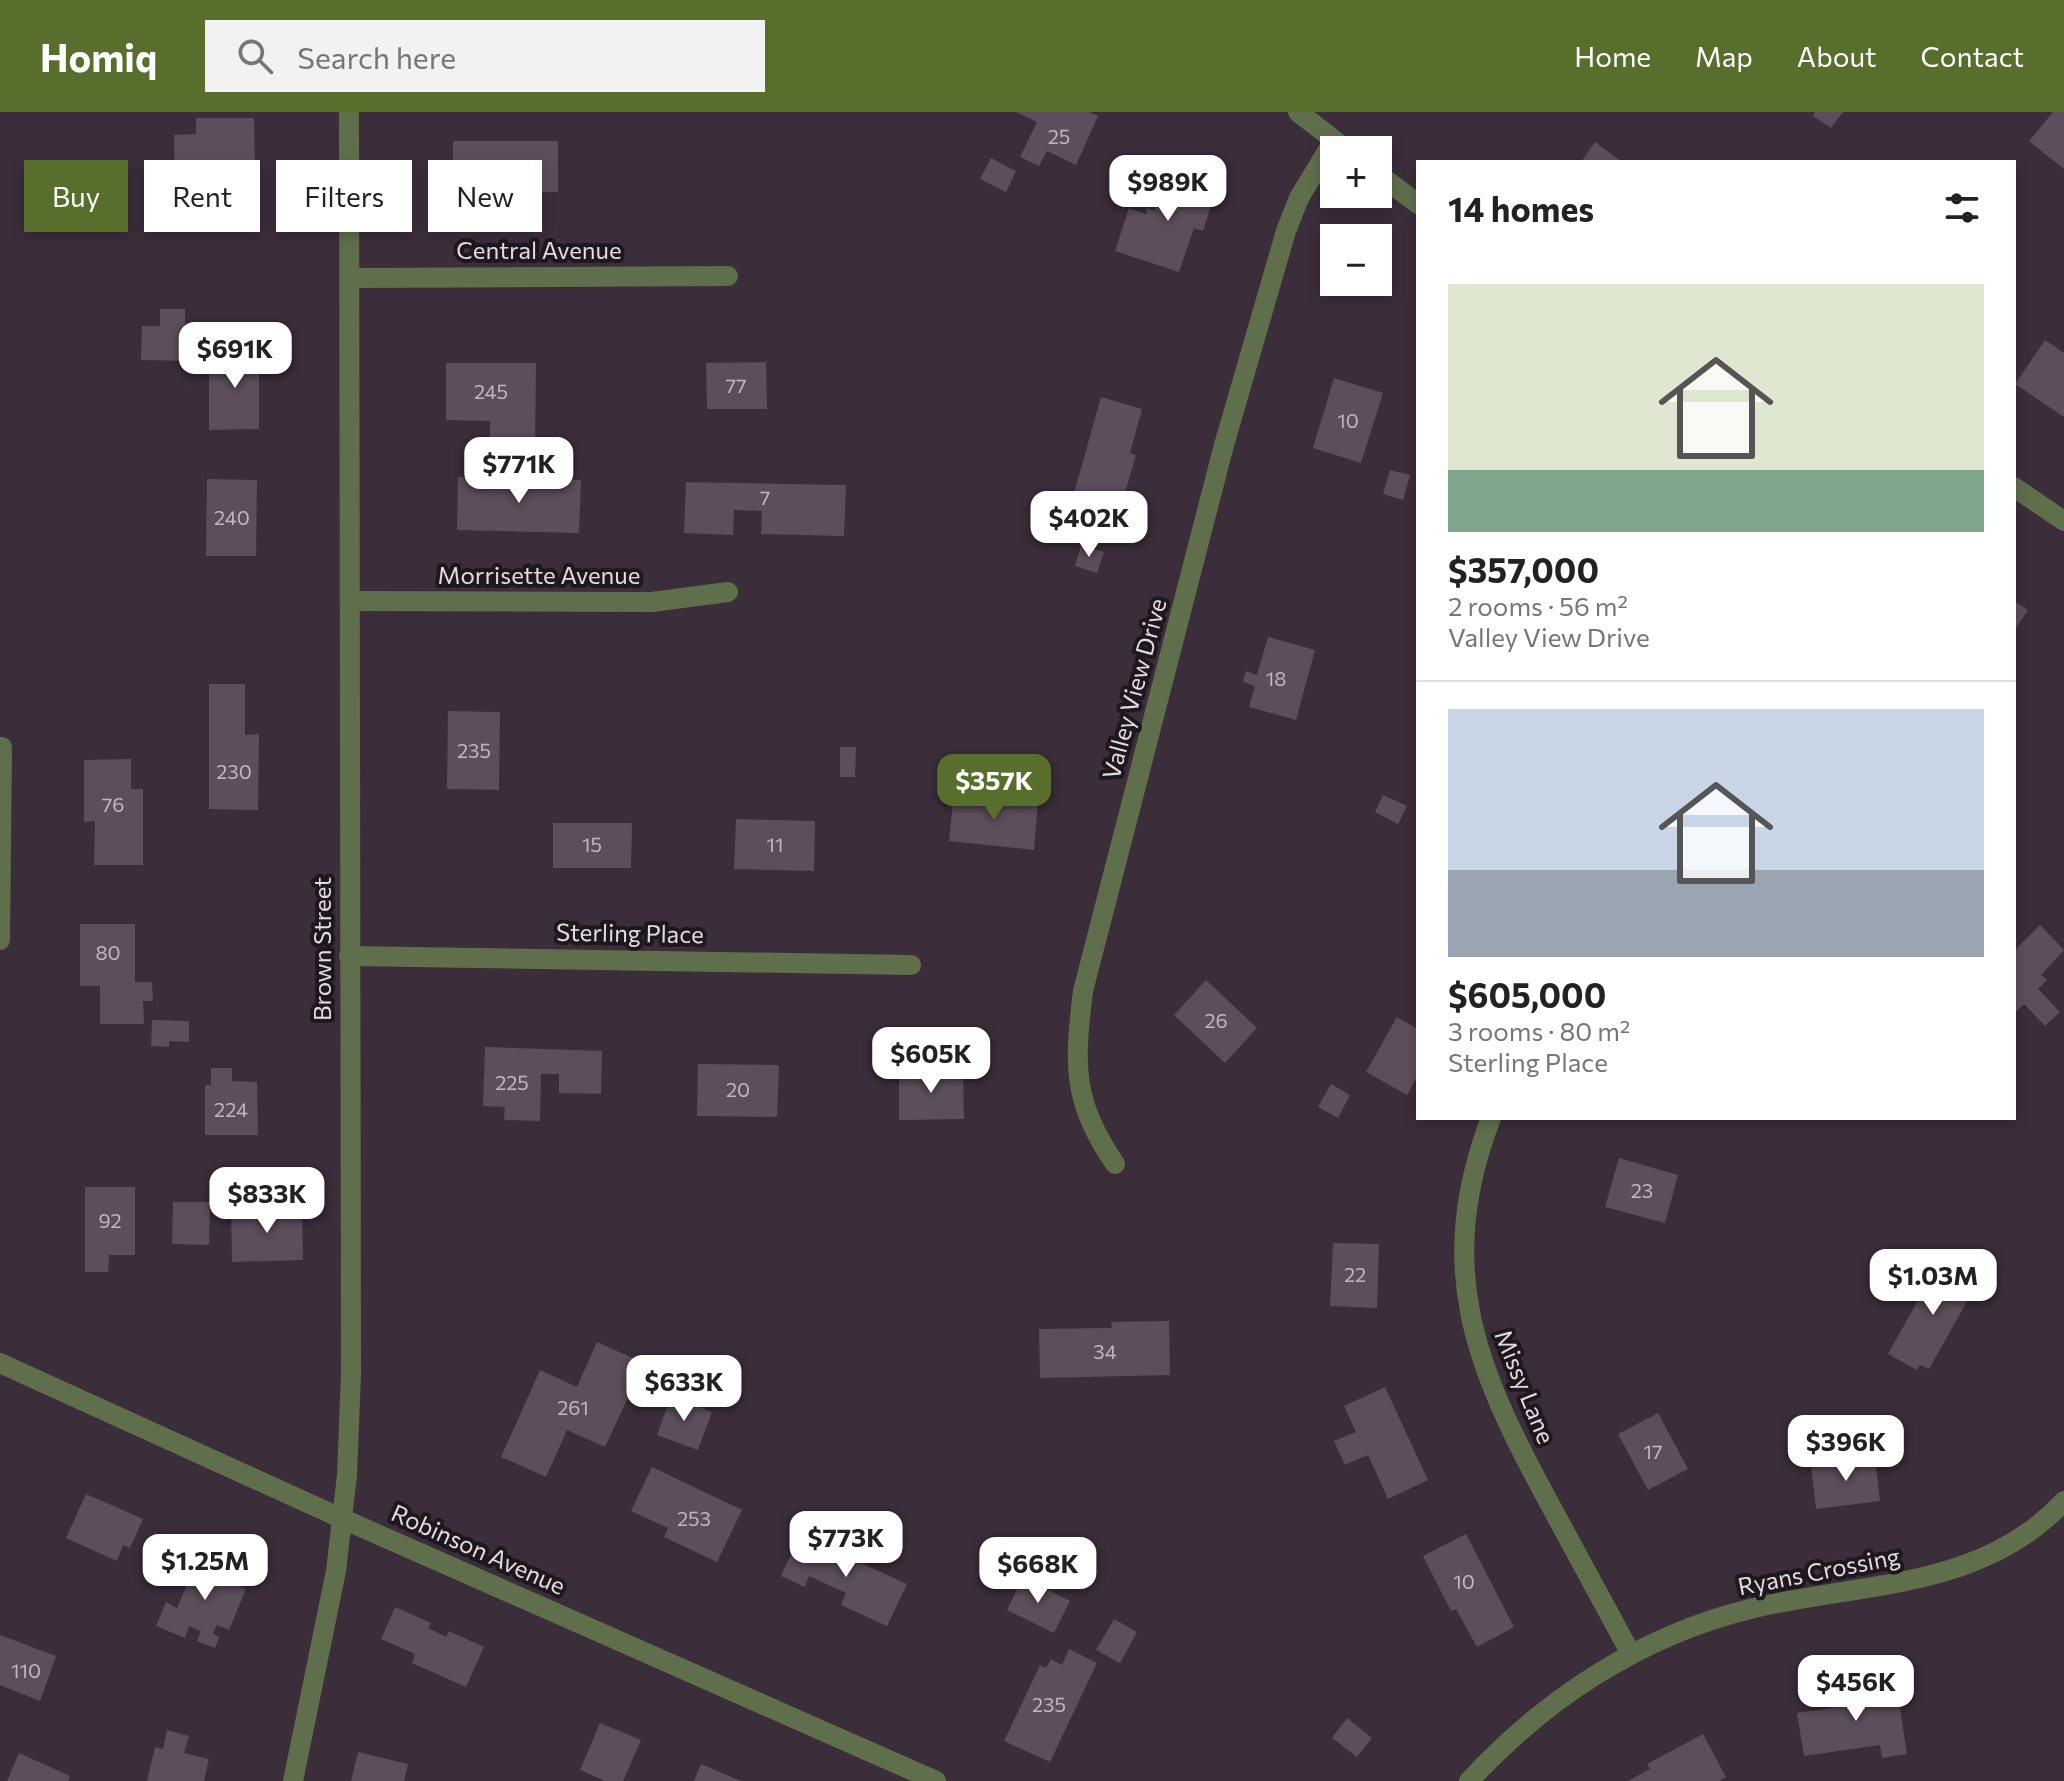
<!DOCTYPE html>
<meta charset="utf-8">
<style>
:root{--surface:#fff;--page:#f2f2f2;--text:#222;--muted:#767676;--line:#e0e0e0;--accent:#576e2c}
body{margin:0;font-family:Commissioner,sans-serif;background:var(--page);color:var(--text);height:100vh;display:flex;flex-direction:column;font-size:30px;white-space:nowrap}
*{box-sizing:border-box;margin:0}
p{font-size:26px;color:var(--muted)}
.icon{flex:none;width:44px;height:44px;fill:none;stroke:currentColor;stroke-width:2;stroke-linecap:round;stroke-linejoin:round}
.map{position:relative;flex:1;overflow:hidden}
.sheet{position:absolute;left:1416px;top:48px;width:600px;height:960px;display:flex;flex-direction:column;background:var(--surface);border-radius:0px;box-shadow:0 4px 12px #0003}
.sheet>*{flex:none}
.guide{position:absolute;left:24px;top:48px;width:760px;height:72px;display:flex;gap:16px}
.fabs{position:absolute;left:1320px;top:24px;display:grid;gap:16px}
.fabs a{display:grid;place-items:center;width:72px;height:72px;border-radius:0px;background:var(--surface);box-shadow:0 4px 12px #0003;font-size:40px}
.price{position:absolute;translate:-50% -68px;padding:0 18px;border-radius:16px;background:#fff;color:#222;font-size:26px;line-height:52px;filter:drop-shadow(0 2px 4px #0008)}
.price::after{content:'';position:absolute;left:50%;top:48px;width:24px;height:18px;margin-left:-12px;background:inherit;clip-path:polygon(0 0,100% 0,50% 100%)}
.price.active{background:var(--accent);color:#fff}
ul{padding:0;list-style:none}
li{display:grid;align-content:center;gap:16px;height:424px;padding:0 32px}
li+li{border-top:2px solid var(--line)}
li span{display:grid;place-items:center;height:248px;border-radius:0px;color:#555}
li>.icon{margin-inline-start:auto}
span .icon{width:144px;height:144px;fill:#fffc;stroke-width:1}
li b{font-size:34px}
h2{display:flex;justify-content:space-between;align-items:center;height:96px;padding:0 32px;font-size:34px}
.pill{padding:0 28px;border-radius:0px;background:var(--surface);box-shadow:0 4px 12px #0003;font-size:28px;line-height:72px}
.pill.active{background:var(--accent);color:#fff}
header{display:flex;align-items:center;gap:48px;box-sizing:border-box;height:112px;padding:0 40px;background:var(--accent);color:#fff}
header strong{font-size:38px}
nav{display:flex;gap:44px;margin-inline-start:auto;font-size:28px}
.search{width:560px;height:72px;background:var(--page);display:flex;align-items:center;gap:20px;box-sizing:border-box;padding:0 28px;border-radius:0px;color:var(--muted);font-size:30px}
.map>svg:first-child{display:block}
.building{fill:#5d4e5c}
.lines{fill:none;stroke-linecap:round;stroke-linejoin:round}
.minor{stroke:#5f6f4c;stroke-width:20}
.tertiary{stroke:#5f6f4c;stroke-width:20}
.labels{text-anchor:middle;stroke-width:8;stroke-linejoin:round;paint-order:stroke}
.number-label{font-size:20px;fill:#c2b7c1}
.street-label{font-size:24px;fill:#e3dae3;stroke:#1e181e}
</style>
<header>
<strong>Homiq</strong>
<div class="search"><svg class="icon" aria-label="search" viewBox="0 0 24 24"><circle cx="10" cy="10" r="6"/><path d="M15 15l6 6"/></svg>Search here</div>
<nav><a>Home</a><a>Map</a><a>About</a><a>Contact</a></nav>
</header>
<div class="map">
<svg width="2064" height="1669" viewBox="0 0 2064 1669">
<rect width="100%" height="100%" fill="#3b2d3a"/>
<path class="building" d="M 1016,0 L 1089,0 L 1098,4 L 1076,53 L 1047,39 L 1039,54 L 1020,45 L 1037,10 Z
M 1815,0 L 1843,0 L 1831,16 L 1813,4 Z
M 2053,0 L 2064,0 L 2064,57 L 2029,29 Z
M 196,6 L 254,6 L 255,59 L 217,59 L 217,101 L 175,102 L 174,23 L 196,22 Z
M 453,29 L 558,29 L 558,80 L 453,81 Z
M 1595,30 L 1622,50 L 1581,50 Z
M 991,46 L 1016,59 L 1006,80 L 980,67 Z
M 1167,59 L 1217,75 L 1203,119 L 1194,116 L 1179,160 L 1115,139 L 1129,96 L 1146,102 L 1147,96 L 1154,99 Z
M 160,197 L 185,197 L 185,236 L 195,236 L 195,249 L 141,248 L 142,214 L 160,214 Z
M 2045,228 L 2064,241 L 2064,305 L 2015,272 Z
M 254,240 L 265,247 L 267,254 L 265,259 L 259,259 L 259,317 L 209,318 L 209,241 Z
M 766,250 L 767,297 L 707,297 L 706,251 Z
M 446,251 L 536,251 L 535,335 L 490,335 L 490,309 L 446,308 Z
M 1334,266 L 1383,281 L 1361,351 L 1313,336 Z
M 1101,285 L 1142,297 L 1130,341 L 1136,343 L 1116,412 L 1069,399 Z
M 1390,358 L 1410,363 L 1403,388 L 1383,382 Z
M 458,365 L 581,368 L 579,421 L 457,418 Z
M 207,367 L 257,368 L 256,444 L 206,444 Z
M 686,370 L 846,373 L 844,424 L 761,422 L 762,399 L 734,398 L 733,423 L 684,421 Z
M 1081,433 L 1104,440 L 1097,461 L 1075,454 Z
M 2014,489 L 2028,498 L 2014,519 Z
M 1268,525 L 1315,538 L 1296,608 L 1249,595 L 1255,574 L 1243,570 L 1246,559 L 1257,563 Z
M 209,572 L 245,572 L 245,623 L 259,622 L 258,698 L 209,697 Z
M 448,599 L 500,600 L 499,678 L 447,677 Z
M 840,635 L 856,635 L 855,665 L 840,665 Z
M 131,647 L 131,677 L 143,677 L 143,753 L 94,753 L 95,709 L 84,710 L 84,648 Z
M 954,681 L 1038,690 L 1034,738 L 949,729 Z
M 1383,683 L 1407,694 L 1398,712 L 1375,700 Z
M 736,707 L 815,709 L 814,759 L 734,757 Z
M 553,711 L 632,711 L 631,756 L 553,756 Z
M 80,812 L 135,812 L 135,870 L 152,870 L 153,889 L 143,889 L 144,912 L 100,912 L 100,874 L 80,874 Z
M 2040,813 L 2064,838 L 2041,863 L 2047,868 L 2038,877 L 2060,900 L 2045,914 L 2024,892 L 2014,901 L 2014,835 L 2016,837 Z
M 1206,868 L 1257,916 L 1225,951 L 1174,903 Z
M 1397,905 L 1418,917 L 1418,963 L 1407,983 L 1366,960 Z
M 152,908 L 189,909 L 189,930 L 169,929 L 169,935 L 151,934 Z
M 485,935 L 602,939 L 601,982 L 559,981 L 559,962 L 541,962 L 540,1009 L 504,1008 L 505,995 L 483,994 Z
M 698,952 L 779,953 L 777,1005 L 697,1004 Z
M 211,956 L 232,956 L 232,969 L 257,970 L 258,1023 L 205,1023 L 205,973 L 211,973 Z
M 899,959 L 963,959 L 964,1007 L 899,1008 Z
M 1331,972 L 1350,983 L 1338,1006 L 1318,995 Z
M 1619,1046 L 1678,1063 L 1665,1111 L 1605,1095 Z
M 85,1075 L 135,1075 L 135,1143 L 109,1143 L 108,1160 L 85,1160 Z
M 173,1090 L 210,1090 L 209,1133 L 172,1132 Z
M 302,1096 L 303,1148 L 232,1150 L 231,1097 Z
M 1333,1131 L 1379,1132 L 1377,1196 L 1330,1194 Z
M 1940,1149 L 1978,1170 L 1929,1257 L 1920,1253 L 1917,1258 L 1888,1242 Z
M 1169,1209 L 1170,1263 L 1040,1266 L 1039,1217 L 1112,1216 L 1111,1210 Z
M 597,1230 L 644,1251 L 605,1335 L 567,1318 L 546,1365 L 501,1345 L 540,1258 L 577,1275 Z
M 1385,1275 L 1428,1368 L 1388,1387 L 1368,1343 L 1345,1353 L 1334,1329 L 1356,1320 L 1344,1294 Z
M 671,1284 L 712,1300 L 698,1338 L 657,1323 Z
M 1658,1301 L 1688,1357 L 1648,1378 L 1618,1322 Z
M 1875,1345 L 1880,1389 L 1816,1397 L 1811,1353 Z
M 652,1355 L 742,1398 L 717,1450 L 664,1425 L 668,1416 L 631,1399 Z
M 86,1382 L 143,1407 L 130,1436 L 123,1433 L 117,1449 L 66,1426 Z
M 1466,1422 L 1514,1515 L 1477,1535 L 1456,1497 L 1451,1499 L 1423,1444 Z
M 800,1423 L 907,1472 L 887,1514 L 841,1493 L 846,1481 L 809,1464 L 805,1475 L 781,1464 Z
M 200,1443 L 241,1461 L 236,1473 L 246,1477 L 229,1518 L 217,1513 L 213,1522 L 219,1525 L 215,1536 L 197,1529 L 201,1519 L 189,1514 L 185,1526 L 156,1514 L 166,1490 L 177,1496 Z
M 1023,1465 L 1070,1489 L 1054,1521 L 1007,1498 Z
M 395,1495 L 431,1511 L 428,1516 L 446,1525 L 449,1519 L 484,1535 L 466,1575 L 412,1551 L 415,1542 L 381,1527 Z
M 1114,1507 L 1137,1520 L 1120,1551 L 1096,1538 Z
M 0,1523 L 56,1544 L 40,1589 L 0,1573 Z
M 1069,1537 L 1097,1551 L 1050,1650 L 1004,1629 L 1040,1553 L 1046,1556 L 1051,1547 L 1062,1553 Z
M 1896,1571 L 1907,1642 L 1882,1646 L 1880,1633 L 1804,1644 L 1797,1601 L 1838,1595 L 1835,1581 Z
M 1347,1606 L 1372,1626 L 1357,1645 L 1332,1626 Z
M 600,1611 L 641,1628 L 623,1669 L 605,1669 L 580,1658 Z
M 167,1618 L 189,1624 L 184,1641 L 209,1647 L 204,1669 L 147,1669 L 155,1635 L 163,1637 Z
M 1703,1622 L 1726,1665 L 1719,1669 L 1628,1669 L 1650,1657 L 1647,1652 Z
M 358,1640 L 408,1652 L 404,1669 L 351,1669 Z
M 19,1641 L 70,1664 L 68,1669 L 7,1669 Z
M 701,1652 L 741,1669 L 694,1669 Z"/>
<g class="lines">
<path class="minor" d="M 1298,0 L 1347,38
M 1378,62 L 1418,92
M 350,166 L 728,164
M 2014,375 L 2064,409
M 350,489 L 652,490 L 728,480
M 0,828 L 2,635
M 349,844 L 911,853
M 1491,1006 C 1434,1156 1475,1254 1547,1387 C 1575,1439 1603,1491 1631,1542
M 1115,1052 C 1072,988 1074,954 1083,879 L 1224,333 L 1286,119 L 1299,86 L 1334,28
M 0,1251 L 343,1407
M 1469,1669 C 1545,1587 1640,1524 1750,1497 C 1859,1470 1981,1479 2064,1389"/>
<path class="tertiary" d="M 343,1407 L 936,1669
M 293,1669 L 336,1459 L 347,1363 L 351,1262 L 349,0"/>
</g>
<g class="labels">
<g class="number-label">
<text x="1059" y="32">25</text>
<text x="736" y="281">77</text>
<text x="491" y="287">245</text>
<text x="1348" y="316">10</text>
<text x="765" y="393">7</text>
<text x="232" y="413">240</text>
<text x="1276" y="574">18</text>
<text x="474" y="646">235</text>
<text x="234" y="667">230</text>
<text x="113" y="700">76</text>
<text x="592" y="740">15</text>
<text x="775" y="740">11</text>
<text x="108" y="848">80</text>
<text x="1216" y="916">26</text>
<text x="512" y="978">225</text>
<text x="738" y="985">20</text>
<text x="231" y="1005">224</text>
<text x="1642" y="1086">23</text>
<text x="110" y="1116">92</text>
<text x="1355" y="1170">22</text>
<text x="1105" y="1247">34</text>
<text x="573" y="1303">261</text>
<text x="1653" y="1347">17</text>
<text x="694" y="1414">253</text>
<text x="1464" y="1477">10</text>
<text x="26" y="1566">110</text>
<text x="1049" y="1600">235</text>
</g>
<g class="street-label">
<text x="539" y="147">Central Avenue</text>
<text x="539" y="472">Morrisette Avenue</text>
<text transform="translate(1135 577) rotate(-75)" y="8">Valley View Drive</text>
<text transform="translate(630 822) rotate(1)" y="8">Sterling Place</text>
<text transform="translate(323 837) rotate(-90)" y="8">Brown Street</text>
<text transform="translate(1524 1275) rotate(68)" y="8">Missy Lane</text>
<text transform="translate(478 1438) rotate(24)" y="8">Robinson Avenue</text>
<text transform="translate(1819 1460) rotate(-11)" y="8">Ryans Crossing</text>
</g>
</g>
</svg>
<div class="fabs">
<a>+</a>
<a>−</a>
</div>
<b class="price" style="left:1168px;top:111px">$989K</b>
<b class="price" style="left:235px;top:278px">$691K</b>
<b class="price" style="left:519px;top:393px">$771K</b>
<b class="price" style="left:1089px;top:447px">$402K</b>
<b class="price active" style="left:994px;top:710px">$357K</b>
<b class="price" style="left:931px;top:983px">$605K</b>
<b class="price" style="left:267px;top:1123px">$833K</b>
<b class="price" style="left:1933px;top:1205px">$1.03M</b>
<b class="price" style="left:684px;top:1311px">$633K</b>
<b class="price" style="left:1846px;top:1371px">$396K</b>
<b class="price" style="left:846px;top:1467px">$773K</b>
<b class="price" style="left:205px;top:1490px">$1.25M</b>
<b class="price" style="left:1038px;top:1493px">$668K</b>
<b class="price" style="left:1856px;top:1611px">$456K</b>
<div class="guide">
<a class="pill active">Buy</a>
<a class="pill">Rent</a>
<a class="pill">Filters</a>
<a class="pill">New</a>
</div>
<section class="sheet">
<h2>14 homes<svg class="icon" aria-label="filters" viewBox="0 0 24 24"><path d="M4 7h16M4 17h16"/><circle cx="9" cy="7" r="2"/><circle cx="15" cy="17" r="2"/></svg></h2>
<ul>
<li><span style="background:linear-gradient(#dfe7d0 75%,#7fa58c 0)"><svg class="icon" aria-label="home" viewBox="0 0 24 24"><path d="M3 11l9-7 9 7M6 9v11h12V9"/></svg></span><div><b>$357,000</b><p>2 rooms · 56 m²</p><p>Valley View Drive</p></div></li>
<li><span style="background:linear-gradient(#c9d6e8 65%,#9aa5b1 0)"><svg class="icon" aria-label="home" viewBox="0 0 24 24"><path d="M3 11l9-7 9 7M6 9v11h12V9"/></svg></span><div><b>$605,000</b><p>3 rooms · 80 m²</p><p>Sterling Place</p></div></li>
</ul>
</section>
</div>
